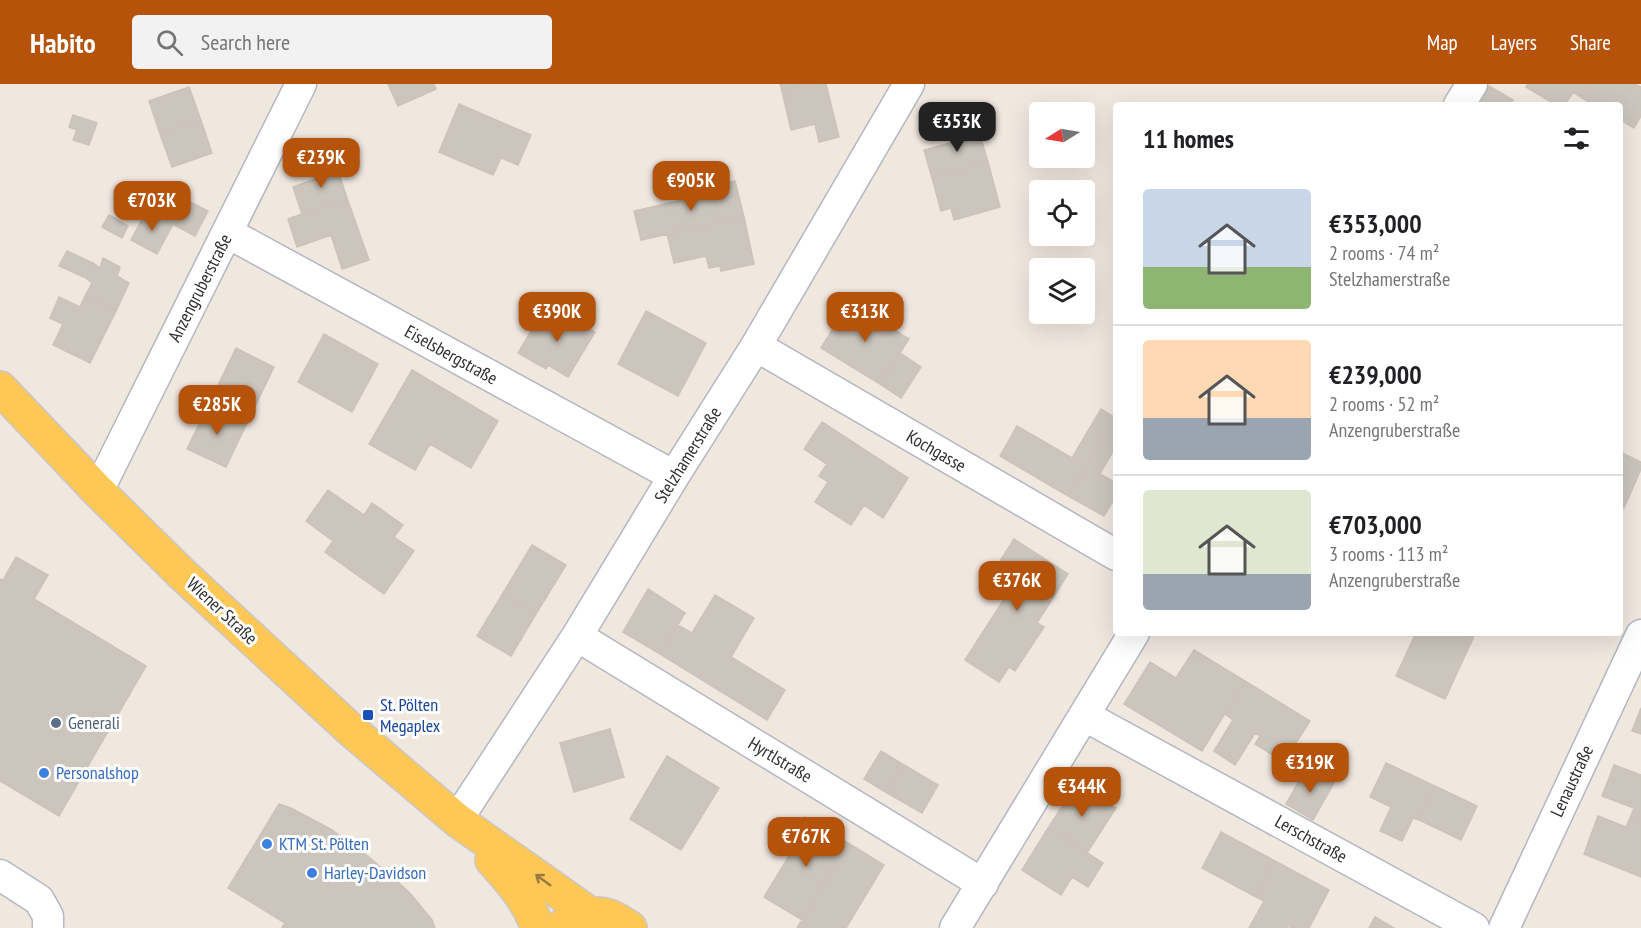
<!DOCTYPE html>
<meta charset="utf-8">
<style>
:root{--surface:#fff;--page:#f2f2f2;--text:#202124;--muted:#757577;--line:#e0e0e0;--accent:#b45309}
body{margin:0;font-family:"PT Sans Narrow",sans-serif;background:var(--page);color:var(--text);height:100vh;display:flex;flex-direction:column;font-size:22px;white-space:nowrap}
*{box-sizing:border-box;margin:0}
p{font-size:20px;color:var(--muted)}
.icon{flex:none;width:33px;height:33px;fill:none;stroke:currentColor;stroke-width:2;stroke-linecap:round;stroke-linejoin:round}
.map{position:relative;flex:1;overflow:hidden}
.panel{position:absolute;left:1113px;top:18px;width:510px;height:534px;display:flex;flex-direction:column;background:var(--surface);border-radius:6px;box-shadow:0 6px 24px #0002}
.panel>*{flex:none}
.needle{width:39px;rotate:259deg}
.controls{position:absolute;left:1029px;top:18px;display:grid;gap:12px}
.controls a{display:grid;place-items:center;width:66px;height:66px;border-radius:6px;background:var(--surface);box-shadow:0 6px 24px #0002;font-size:30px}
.price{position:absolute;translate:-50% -51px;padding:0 14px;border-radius:12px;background:var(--accent);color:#fff;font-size:20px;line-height:39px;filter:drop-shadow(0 2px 3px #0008)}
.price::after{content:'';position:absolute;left:50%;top:36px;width:18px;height:14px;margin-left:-9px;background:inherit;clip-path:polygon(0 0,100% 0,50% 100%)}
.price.current{background:#222;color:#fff}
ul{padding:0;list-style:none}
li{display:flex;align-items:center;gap:18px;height:150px;padding:0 30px}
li+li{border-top:2px solid var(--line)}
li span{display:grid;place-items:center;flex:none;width:168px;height:120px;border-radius:6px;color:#555}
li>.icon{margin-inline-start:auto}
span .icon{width:72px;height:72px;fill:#fffc;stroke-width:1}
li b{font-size:26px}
h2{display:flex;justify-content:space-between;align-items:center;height:72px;padding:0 30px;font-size:26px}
header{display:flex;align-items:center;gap:36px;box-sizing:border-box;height:84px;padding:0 30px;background:var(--accent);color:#fff}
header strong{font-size:28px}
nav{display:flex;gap:33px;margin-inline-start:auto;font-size:21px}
.search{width:420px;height:54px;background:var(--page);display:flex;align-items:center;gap:15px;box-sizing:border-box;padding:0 21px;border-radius:6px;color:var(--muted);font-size:22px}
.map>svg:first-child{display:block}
.building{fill:#cbc5bd;stroke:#ccc3b8;stroke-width:1.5}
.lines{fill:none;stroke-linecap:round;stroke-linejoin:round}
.street-casing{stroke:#b3b7c2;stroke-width:33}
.primary-casing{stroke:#c8c8c8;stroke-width:36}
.street{stroke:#fff;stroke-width:30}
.primary{stroke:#fec756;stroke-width:33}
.oneway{stroke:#967a42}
.transit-dot{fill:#1a4fb4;stroke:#fff;stroke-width:2}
.service-dot{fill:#5c6f8a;stroke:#fff;stroke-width:2}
.shop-dot{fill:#3f7fe0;stroke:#fff;stroke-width:2}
.labels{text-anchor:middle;stroke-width:6;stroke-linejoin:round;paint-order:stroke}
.street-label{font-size:18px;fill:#2d2d2d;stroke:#fff}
.transit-label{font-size:18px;fill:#164399;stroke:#fff;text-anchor:start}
.service-label{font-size:18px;fill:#4e5e75;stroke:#fff;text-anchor:start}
.shop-label{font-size:18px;fill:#366cbe;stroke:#fff;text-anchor:start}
</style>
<header>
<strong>Habito</strong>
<div class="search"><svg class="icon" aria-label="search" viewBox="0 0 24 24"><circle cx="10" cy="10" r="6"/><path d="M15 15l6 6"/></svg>Search here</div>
<nav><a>Map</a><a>Layers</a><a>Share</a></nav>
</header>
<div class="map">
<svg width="1641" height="844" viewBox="0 0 1641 844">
<rect width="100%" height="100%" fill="#f0e7df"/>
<path class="building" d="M 388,0 L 434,0 L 436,5 L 398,22 Z
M 780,0 L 810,0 L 782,7 Z
M 810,0 L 826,0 L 839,53 L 819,58 L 815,40 L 791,46 L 782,7 Z
M 1528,0 L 1590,0 L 1582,14 L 1573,8 L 1565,21 L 1556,21 L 1526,3 Z
M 1590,0 L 1635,0 L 1641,3 L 1641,32 L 1634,44 L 1620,36 L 1620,21 L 1595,21 L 1582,14 Z
M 1489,2 L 1513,16 L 1510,21 L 1479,21 Z
M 189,3 L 201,36 L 160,50 L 149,17 Z
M 459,20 L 531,51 L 518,81 L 501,74 L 493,91 L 439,68 Z
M 73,31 L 97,39 L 89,61 L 73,56 L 77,46 L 69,43 Z
M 201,36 L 212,69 L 172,83 L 160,50 Z
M 977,41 L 988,78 L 932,94 L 924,66 L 954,58 L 951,49 Z
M 335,77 L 347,114 L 302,130 L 293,103 L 315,95 L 311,86 Z
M 988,78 L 1000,123 L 954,136 L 951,124 L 941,127 L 932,94 Z
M 735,97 L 744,133 L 641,156 L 634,127 L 704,111 L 702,104 Z
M 142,99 L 180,119 L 183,114 L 208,127 L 195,152 L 132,119 Z
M 347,114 L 369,176 L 342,185 L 331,151 L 297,163 L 288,135 Z
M 147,126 L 173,140 L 157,170 L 131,156 Z
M 109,131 L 128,142 L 122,154 L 102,143 Z
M 744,133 L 754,180 L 721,187 L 720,182 L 709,184 L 706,172 L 674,179 L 667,150 Z
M 67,167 L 93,179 L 86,194 L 59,182 Z
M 103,174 L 120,183 L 117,192 L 129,199 L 116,227 L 85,212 L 92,199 L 86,194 L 93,179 L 100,184 Z
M 85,212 L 116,227 L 90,279 L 53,261 L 63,240 L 50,234 L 59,213 L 80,223 Z
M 849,218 L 909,255 L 880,300 L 821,264 Z
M 646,227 L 706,259 L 678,312 L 618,280 Z
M 563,228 L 595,248 L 568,293 L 548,281 L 546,285 L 518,269 L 542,229 L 557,238 Z
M 324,250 L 378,280 L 352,328 L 298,298 Z
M 236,264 L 274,283 L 247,339 L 209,320 Z
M 900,269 L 921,283 L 901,314 L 880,300 Z
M 412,286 L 498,337 L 471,384 L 430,360 L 415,386 L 369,360 Z
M 209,320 L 247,339 L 226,383 L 187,365 Z
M 1101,325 L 1114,333 L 1068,412 L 1000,372 L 1017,342 L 1072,374 Z
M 1114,333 L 1116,334 L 1116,362 L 1100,390 L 1116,399 L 1116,412 L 1104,432 L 1068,412 Z
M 822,338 L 908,394 L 883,434 L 864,421 L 851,441 L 815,418 L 828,398 L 819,392 L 827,380 L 804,365 Z
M 1620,368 L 1641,378 L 1641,385 L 1624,424 L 1620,422 Z
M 328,406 L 364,431 L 372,419 L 403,441 L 394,453 L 414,467 L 384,510 L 325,468 L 333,457 L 306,437 Z
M 1014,455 L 1068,490 L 1037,539 L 1044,543 L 1015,587 L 1009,583 L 999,598 L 965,576 L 1015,498 L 995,485 Z
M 532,461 L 566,481 L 536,530 L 503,509 Z
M 16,473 L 48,491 L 34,515 L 146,582 L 59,732 L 0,697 L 0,495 L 3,496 Z
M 648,505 L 685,529 L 660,570 L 623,548 Z
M 503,509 L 536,530 L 511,572 L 477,552 Z
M 715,511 L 754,534 L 731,573 L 785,606 L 767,636 L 660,570 L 678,541 L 692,549 Z
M 1416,549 L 1475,550 L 1445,615 L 1396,592 Z
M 1194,566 L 1245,597 L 1202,667 L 1124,620 L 1150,578 L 1176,594 Z
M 1245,597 L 1310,637 L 1284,678 L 1255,660 L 1260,652 L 1255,649 L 1235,681 L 1214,667 L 1233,636 L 1225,630 Z
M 1641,624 L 1641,650 L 1632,647 Z
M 610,645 L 624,693 L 574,708 L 560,659 Z
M 881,667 L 904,681 L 887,709 L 864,695 Z
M 667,672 L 719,704 L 681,766 L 630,735 Z
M 1386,679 L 1435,702 L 1419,736 L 1413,734 L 1402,757 L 1380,747 L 1391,723 L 1370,713 Z
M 904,681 L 938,701 L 922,729 L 887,709 Z
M 1614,681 L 1641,691 L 1641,738 L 1630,734 L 1634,724 L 1602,712 Z
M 1307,683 L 1334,699 L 1313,736 L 1286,720 Z
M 1077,699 L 1116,724 L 1087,769 L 1048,744 Z
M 1435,702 L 1477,722 L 1461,756 L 1419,736 Z
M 279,720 L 291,724 L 332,746 L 369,773 L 409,808 L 432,836 L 435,844 L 282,844 L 285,839 L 228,804 Z
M 1598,732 L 1626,743 L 1630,734 L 1641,738 L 1641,793 L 1584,770 Z
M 805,733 L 848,759 L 802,836 L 764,813 L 792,767 L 787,763 Z
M 1048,744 L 1103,779 L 1088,803 L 1072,793 L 1061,811 L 1022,786 Z
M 1221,748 L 1275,777 L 1256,813 L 1202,784 Z
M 848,759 L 884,781 L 846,844 L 797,844 Z
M 1275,777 L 1329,806 L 1309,844 L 1291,844 L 1288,842 L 1287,844 L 1249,844 L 1264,817 L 1256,813 Z
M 1375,833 L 1394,844 L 1369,844 Z"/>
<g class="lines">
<defs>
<path id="street" d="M 1459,21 L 1472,0
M 228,149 L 674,392
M 756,262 L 1116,471
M 98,407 L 301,0
M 577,552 L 983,800
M 1085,632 L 1474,844
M 457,736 L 577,552 L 674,392 L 756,262 L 909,0
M 0,791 L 39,816 L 48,832 L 48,844
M 955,844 L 1134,549
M 1504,844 L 1641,551"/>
<path id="primary" d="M 0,304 L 98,407 L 181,489 L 351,646 L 457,736 L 590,830
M 492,776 C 513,800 526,813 538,844
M 559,844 C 574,835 591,826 609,832 C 616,834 623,840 630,844"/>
</defs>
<use href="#street" class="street-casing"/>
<use href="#primary" class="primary-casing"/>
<use href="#street" class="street"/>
<use href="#primary" class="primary"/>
</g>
<defs><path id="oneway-shaft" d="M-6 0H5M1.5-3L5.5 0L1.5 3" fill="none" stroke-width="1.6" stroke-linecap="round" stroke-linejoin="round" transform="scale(1.5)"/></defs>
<use class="oneway" href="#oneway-shaft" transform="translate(543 796) rotate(-144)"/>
<rect class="transit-dot" x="362" y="625" width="12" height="12" rx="3"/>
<circle class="service-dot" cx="56" cy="639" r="6"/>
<g class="shop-dot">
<circle cx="44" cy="689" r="6"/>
<circle cx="267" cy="760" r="6"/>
<circle cx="312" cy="789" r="6"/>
</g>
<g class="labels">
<g class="street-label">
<text transform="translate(200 204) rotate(-63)" y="6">Anzengruberstraße</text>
<text transform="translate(451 271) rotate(29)" y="6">Eiselsbergstraße</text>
<text transform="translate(936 367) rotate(30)" y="6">Kochgasse</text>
<text transform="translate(688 371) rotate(-58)" y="6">Stelzhamerstraße</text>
<text transform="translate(222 527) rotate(43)" y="6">Wiener Straße</text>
<text transform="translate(780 676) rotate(31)" y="6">Hyrtlstraße</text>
<text transform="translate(1572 697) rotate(-65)" y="6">Lenaustraße</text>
<text transform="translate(1311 755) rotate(29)" y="6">Lerschstraße</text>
</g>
<g class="transit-label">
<text x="380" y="627">St. Pölten<tspan x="380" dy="21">Megaplex</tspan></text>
</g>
<g class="service-label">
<text x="68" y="645">Generali</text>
</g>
<g class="shop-label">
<text x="56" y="695">Personalshop</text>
<text x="279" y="766">KTM St. Pölten</text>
<text x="324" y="795">Harley-Davidson</text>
</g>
</g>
</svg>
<div class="controls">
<a><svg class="needle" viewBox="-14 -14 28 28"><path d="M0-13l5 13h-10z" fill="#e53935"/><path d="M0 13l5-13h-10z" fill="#757577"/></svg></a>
<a><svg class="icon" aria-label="locate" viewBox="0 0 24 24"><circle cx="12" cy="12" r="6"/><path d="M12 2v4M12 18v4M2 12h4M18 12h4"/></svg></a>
<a><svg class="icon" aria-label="layers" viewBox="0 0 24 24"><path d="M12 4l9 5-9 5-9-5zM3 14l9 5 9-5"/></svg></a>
</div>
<b class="price current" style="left:957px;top:69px">€353K</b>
<b class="price" style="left:321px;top:105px">€239K</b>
<b class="price" style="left:691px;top:128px">€905K</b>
<b class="price" style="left:152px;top:148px">€703K</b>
<b class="price" style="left:557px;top:259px">€390K</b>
<b class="price" style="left:865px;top:259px">€313K</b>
<b class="price" style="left:217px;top:352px">€285K</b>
<b class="price" style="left:1017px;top:528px">€376K</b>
<b class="price" style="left:1310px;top:710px">€319K</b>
<b class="price" style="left:1082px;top:734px">€344K</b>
<b class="price" style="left:806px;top:784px">€767K</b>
<section class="panel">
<h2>11 homes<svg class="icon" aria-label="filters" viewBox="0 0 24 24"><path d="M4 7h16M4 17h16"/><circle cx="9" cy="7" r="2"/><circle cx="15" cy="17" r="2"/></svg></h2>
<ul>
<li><span style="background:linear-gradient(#c9d6e8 65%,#8fb573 0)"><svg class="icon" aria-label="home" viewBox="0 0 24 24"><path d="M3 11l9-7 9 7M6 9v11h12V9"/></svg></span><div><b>€353,000</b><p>2 rooms · 74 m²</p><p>Stelzhamerstraße</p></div></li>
<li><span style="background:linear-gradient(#ffd9b3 65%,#9aa5b1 0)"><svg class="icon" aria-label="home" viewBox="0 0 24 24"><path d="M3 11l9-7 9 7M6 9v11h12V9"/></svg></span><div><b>€239,000</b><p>2 rooms · 52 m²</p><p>Anzengruberstraße</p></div></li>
<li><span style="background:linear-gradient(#dfe7d0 70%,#9aa5b1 0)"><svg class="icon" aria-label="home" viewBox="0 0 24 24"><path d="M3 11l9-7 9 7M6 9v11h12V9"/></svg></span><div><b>€703,000</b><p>3 rooms · 113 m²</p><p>Anzengruberstraße</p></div></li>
</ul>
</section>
</div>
